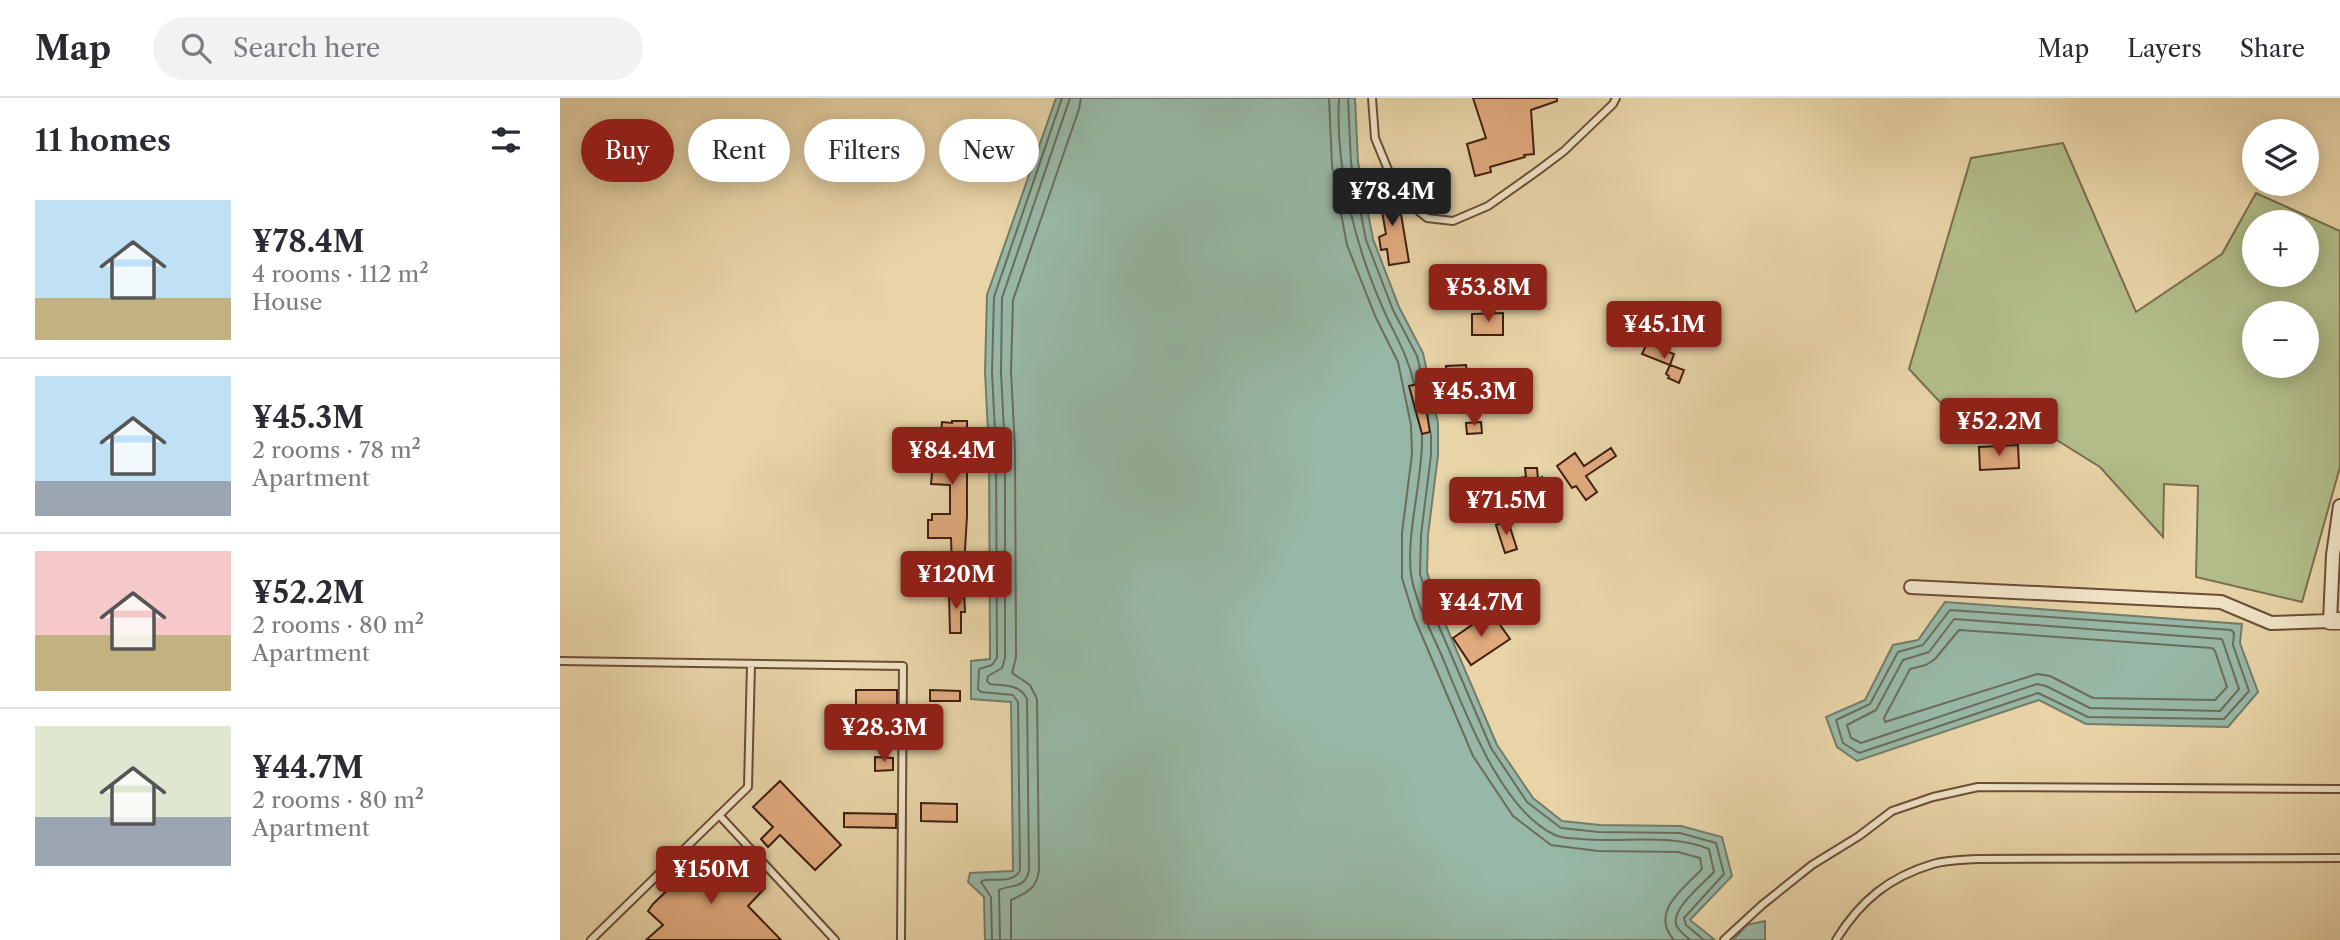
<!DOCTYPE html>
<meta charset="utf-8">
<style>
:root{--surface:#fff;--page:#f2f2f3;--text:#2b2b33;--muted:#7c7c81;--line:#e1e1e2;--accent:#8f2418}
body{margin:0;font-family:"Libre Caslon Text",serif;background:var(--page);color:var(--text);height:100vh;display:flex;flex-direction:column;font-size:26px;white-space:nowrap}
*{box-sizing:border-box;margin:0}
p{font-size:23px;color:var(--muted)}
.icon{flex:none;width:38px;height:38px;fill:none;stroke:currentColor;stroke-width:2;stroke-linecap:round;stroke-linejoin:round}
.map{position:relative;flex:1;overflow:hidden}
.side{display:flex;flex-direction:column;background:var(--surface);width:560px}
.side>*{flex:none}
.banner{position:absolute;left:21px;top:21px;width:665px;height:63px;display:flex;gap:14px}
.fabs{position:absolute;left:1682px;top:21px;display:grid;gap:14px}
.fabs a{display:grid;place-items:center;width:77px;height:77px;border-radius:50%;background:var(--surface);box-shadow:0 4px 18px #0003;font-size:35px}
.price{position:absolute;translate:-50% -60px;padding:0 16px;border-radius:7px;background:var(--accent);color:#fff;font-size:23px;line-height:46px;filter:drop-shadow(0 2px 4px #0008)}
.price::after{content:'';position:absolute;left:50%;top:42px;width:21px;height:16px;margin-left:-10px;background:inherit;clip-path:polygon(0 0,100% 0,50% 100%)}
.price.selected{background:#222;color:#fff}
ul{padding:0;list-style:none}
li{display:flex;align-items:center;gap:21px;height:175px;padding:0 35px}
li+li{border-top:2px solid var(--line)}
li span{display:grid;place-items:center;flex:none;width:196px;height:140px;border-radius:0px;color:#555}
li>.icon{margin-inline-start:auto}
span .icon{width:84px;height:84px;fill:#fffc;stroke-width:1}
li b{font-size:30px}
h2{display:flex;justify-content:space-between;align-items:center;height:84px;padding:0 35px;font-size:30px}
.tag{padding:0 24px;border-radius:32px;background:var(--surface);box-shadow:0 4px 18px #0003;font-size:24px;line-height:63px}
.tag.selected{background:var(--accent);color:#fff}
header{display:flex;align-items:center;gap:42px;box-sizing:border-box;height:98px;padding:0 35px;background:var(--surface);border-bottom:2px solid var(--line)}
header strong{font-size:33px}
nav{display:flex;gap:38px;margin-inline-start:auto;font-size:24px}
.search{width:490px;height:63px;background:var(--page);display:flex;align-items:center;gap:18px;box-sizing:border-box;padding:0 24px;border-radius:38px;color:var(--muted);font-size:26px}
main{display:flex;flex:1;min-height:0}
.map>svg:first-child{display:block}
.green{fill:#b2bd8a;stroke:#7a6e4e;stroke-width:2;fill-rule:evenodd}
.water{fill:#97b8a6;stroke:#757b6b;stroke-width:2}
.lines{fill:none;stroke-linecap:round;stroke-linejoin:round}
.shore{stroke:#6c6c5c;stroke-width:2}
.building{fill:#e0aa7d;stroke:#412012;stroke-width:2}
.service-casing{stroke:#6b4d37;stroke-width:10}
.minor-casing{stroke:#6b4d37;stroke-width:16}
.tertiary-casing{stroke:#6b4d37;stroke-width:19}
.service{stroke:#f0e3c6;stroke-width:6}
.minor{stroke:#f0e3c6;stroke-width:12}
.tertiary{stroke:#f0e3c6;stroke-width:16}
</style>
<header>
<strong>Map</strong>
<div class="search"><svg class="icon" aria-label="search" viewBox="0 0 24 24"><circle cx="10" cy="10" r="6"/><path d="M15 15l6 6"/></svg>Search here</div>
<nav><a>Map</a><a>Layers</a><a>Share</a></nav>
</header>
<main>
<section class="side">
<h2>11 homes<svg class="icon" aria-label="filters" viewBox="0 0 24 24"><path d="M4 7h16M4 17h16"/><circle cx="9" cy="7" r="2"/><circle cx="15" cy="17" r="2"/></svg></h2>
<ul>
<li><span style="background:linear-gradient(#bfe0f5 70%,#c2b280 0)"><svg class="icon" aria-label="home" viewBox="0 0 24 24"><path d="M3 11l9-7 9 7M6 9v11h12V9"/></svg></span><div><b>¥78.4M</b><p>4 rooms · 112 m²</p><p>House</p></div></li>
<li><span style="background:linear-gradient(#bfe0f5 75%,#9aa5b1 0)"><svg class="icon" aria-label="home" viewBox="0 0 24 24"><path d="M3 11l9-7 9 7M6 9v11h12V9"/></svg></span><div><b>¥45.3M</b><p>2 rooms · 78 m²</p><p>Apartment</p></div></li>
<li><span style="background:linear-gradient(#f6c9c9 60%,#c2b280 0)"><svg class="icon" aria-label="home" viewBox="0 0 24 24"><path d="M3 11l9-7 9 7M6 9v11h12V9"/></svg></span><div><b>¥52.2M</b><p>2 rooms · 80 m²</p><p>Apartment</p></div></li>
<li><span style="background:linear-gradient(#dfe7d0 65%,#9aa5b1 0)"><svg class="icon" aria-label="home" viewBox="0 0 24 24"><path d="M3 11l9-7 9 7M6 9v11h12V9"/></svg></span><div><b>¥44.7M</b><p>2 rooms · 80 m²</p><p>Apartment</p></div></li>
</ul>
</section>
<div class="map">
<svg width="1780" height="842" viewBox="0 0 1780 842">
<rect width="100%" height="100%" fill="#e8d4a7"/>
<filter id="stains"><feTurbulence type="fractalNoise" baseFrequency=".00286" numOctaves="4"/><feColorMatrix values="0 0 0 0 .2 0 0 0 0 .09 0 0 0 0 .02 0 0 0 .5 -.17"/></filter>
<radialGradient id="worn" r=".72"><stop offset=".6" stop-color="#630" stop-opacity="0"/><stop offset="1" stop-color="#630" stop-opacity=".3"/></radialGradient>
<path class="green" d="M 1503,45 L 1576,214 L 1662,156 L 1696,95 L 1780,133 L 1780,369 L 1742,504 L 1636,479 L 1638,388 L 1604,386 L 1603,439 L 1540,369 L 1482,333 L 1406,332 L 1349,271 L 1411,60 ZM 1694,124 L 1746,124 L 1746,177 L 1694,177 ZM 1694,215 L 1746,215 L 1746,268 L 1694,268 Z"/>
<path class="water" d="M 496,0 L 795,0 L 798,64 L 813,141 L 839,209 L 863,255 L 878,325 L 878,357 L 868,437 L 867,474 L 878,509 L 937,647 L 973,700 L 1002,723 L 1040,727 L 1121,728 L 1162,739 L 1172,778 L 1130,822 L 1155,842 L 425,842 L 424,799 L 408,784 L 410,775 L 453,773 L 451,604 L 411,601 L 411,563 L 430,561 L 429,353 L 425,274 L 427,197 Z
M 1385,504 L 1682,526 L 1680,545 L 1698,594 L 1668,629 L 1526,626 L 1479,602 L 1297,663 L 1277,649 L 1266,619 L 1305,602 L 1333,547 L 1358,542 Z
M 1205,823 L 1205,842 L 1173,842 L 1187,827 Z"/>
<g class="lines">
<path class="shore" d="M 769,0 L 772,68 L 787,147 L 816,220 L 838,264 L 851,327 L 852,356 L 842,435 L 842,480 L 854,519 L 913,658 L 953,718 L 991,747 L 1038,753 L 1118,754 L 1140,760 L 1142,771 C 1124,790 1089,814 1114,842
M 779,0 C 775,71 796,151 825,215 C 837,241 847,256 854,285
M 788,0 L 791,65 L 806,142 L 833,212 L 857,258 L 863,283
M 871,336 L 871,357 L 861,437 L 860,476 L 872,512 L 931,650 L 967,704 L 1001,730 L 1039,734 L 1120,735 L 1156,745 L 1164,776 L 1124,820 L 1126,827 L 1144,842
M 862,338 C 863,382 846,434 851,476 C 855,503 870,531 881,556 C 904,610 939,711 995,737 C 1003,741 1014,740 1022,741 C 1063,745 1110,735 1149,751 L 1154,774 C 1144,785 1112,810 1116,826 C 1118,833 1125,837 1130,842
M 1390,512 L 1671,532 L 1674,535 L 1673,547 L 1689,593 L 1664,621 L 1528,619 L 1478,595 L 1299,655 L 1283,645 L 1276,622 L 1310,606 L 1338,554 L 1363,547 Z
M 1394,521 L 1662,541 L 1679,591 L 1660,613 L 1530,610 L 1486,588 L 1477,586 L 1301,645 L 1291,640 L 1287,627 L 1316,612 L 1343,562 L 1369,554 Z
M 1399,532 L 1652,550 L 1655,553 L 1667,589 L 1655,602 L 1533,600 L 1490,578 L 1477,576 L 1325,624 L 1324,620 L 1350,571 L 1366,567 L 1375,561 Z
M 432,842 L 431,799 L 421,784 L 424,782 C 436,781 455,785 460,772 L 458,604 L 453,597 L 421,594 L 418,591 L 419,571 L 432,567 L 437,560 L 436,353 L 432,274 L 434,199 L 502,0
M 440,842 L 439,792 C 452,786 466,791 469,772 L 467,601 C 460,586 445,588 430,586 L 427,583 L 428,578 L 442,570 L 445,560 L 445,353 L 441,274 L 442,200 L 510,0
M 451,842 L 451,802 C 466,795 477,791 479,772 L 477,601 L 470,587 L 452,575 L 456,559 L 455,352 L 451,273 L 453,202 L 519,11 L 521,0"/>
</g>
<path class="building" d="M 913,0 L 997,0 L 997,3 L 971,12 L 974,56 L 964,57 L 965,59 L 930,69 L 931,74 L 915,78 L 907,46 L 926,40 Z
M 830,91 L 833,99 L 839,104 L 849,164 L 829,167 L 827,151 L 821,152 L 819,139 L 826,136 L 822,113 L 819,114 L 815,94 Z
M 943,215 L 943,237 L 912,237 L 912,216 Z
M 1087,245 L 1114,256 L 1110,267 L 1124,272 L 1119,285 L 1108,280 L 1109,278 L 1106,276 L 1110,267 L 1082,256 Z
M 906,267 L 908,284 L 887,286 L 886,268 Z
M 862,285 L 870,334 L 862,336 L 849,288 Z
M 392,323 L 407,323 L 407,418 L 404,468 L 392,468 L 391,440 L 368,440 L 368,422 L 372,422 L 372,416 L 390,416 L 390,387 L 371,386 L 374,354 L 376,355 L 376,337 L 381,337 L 382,324 L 392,325 Z
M 921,324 L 922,335 L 907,336 L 906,325 Z
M 1458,347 L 1459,370 L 1420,372 L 1419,349 Z
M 1051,350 L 1056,358 L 1026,378 L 1037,394 L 1026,402 L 1016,388 L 1012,390 L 997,368 L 1015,355 L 1024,368 Z
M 965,370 L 977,370 L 978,381 L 982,379 L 983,394 L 958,395 L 965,391 L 959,391 L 958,380 L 966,379 Z
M 948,423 L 957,451 L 945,455 L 936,427 Z
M 389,495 L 404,495 L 405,514 L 401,514 L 401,535 L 390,535 Z
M 931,514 L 950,541 L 911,567 L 893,540 Z
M 296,592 L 337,592 L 337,623 L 334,623 L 333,637 L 302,636 L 302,621 L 288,620 L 288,609 L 296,609 Z
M 370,592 L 400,593 L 400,603 L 370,603 Z
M 315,659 L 333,660 L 333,672 L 315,673 Z
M 220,683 L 281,747 L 255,772 L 220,737 L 208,749 L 201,741 L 213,729 L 193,709 Z
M 361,705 L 397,706 L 397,724 L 361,723 Z
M 284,715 L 336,716 L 336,730 L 284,729 Z
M 167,756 L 188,778 L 191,776 L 205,790 L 188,808 L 221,842 L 86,842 L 103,827 L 88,813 L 93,806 L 140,761 L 151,772 Z"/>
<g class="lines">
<defs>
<path id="service" d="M 812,0 L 815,40 L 838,96 L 867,120 L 893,123 L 928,108 L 976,74 L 1004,53 L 1053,6 L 1056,0
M 0,563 L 343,568 L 341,842
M 159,717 L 275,842
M 31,842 L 188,689 L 191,566
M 1164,842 L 1202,807 L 1252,767 L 1299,738 L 1332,713 L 1373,699 L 1418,689 L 1780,691
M 1276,842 C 1300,803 1329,779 1373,766 C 1387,762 1403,762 1417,761 L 1780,760"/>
<path id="minor" d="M 1351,489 L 1661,504 L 1711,525 L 1770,523 L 1773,457 L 1780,408"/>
<path id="tertiary" d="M 1770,523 L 1780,523"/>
</defs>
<use href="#service" class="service-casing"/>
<use href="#minor" class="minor-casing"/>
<use href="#tertiary" class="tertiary-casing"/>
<use href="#service" class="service"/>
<use href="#minor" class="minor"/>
<use href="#tertiary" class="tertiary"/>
</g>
<rect width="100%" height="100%" filter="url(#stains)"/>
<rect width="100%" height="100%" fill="url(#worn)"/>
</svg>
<div class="fabs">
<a><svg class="icon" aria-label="layers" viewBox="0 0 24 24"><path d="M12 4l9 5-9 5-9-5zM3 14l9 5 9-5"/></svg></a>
<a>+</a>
<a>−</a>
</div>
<b class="price selected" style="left:832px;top:130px">¥78.4M</b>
<b class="price" style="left:928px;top:226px">¥53.8M</b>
<b class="price" style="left:1104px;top:263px">¥45.1M</b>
<b class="price" style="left:914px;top:330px">¥45.3M</b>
<b class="price" style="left:1439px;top:360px">¥52.2M</b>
<b class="price" style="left:392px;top:389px">¥84.4M</b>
<b class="price" style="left:946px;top:439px">¥71.5M</b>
<b class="price" style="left:396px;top:513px">¥120M</b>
<b class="price" style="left:921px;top:541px">¥44.7M</b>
<b class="price" style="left:324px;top:666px">¥28.3M</b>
<b class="price" style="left:151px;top:808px">¥150M</b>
<div class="banner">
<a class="tag selected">Buy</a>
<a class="tag">Rent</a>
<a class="tag">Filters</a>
<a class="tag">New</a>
</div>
</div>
</main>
